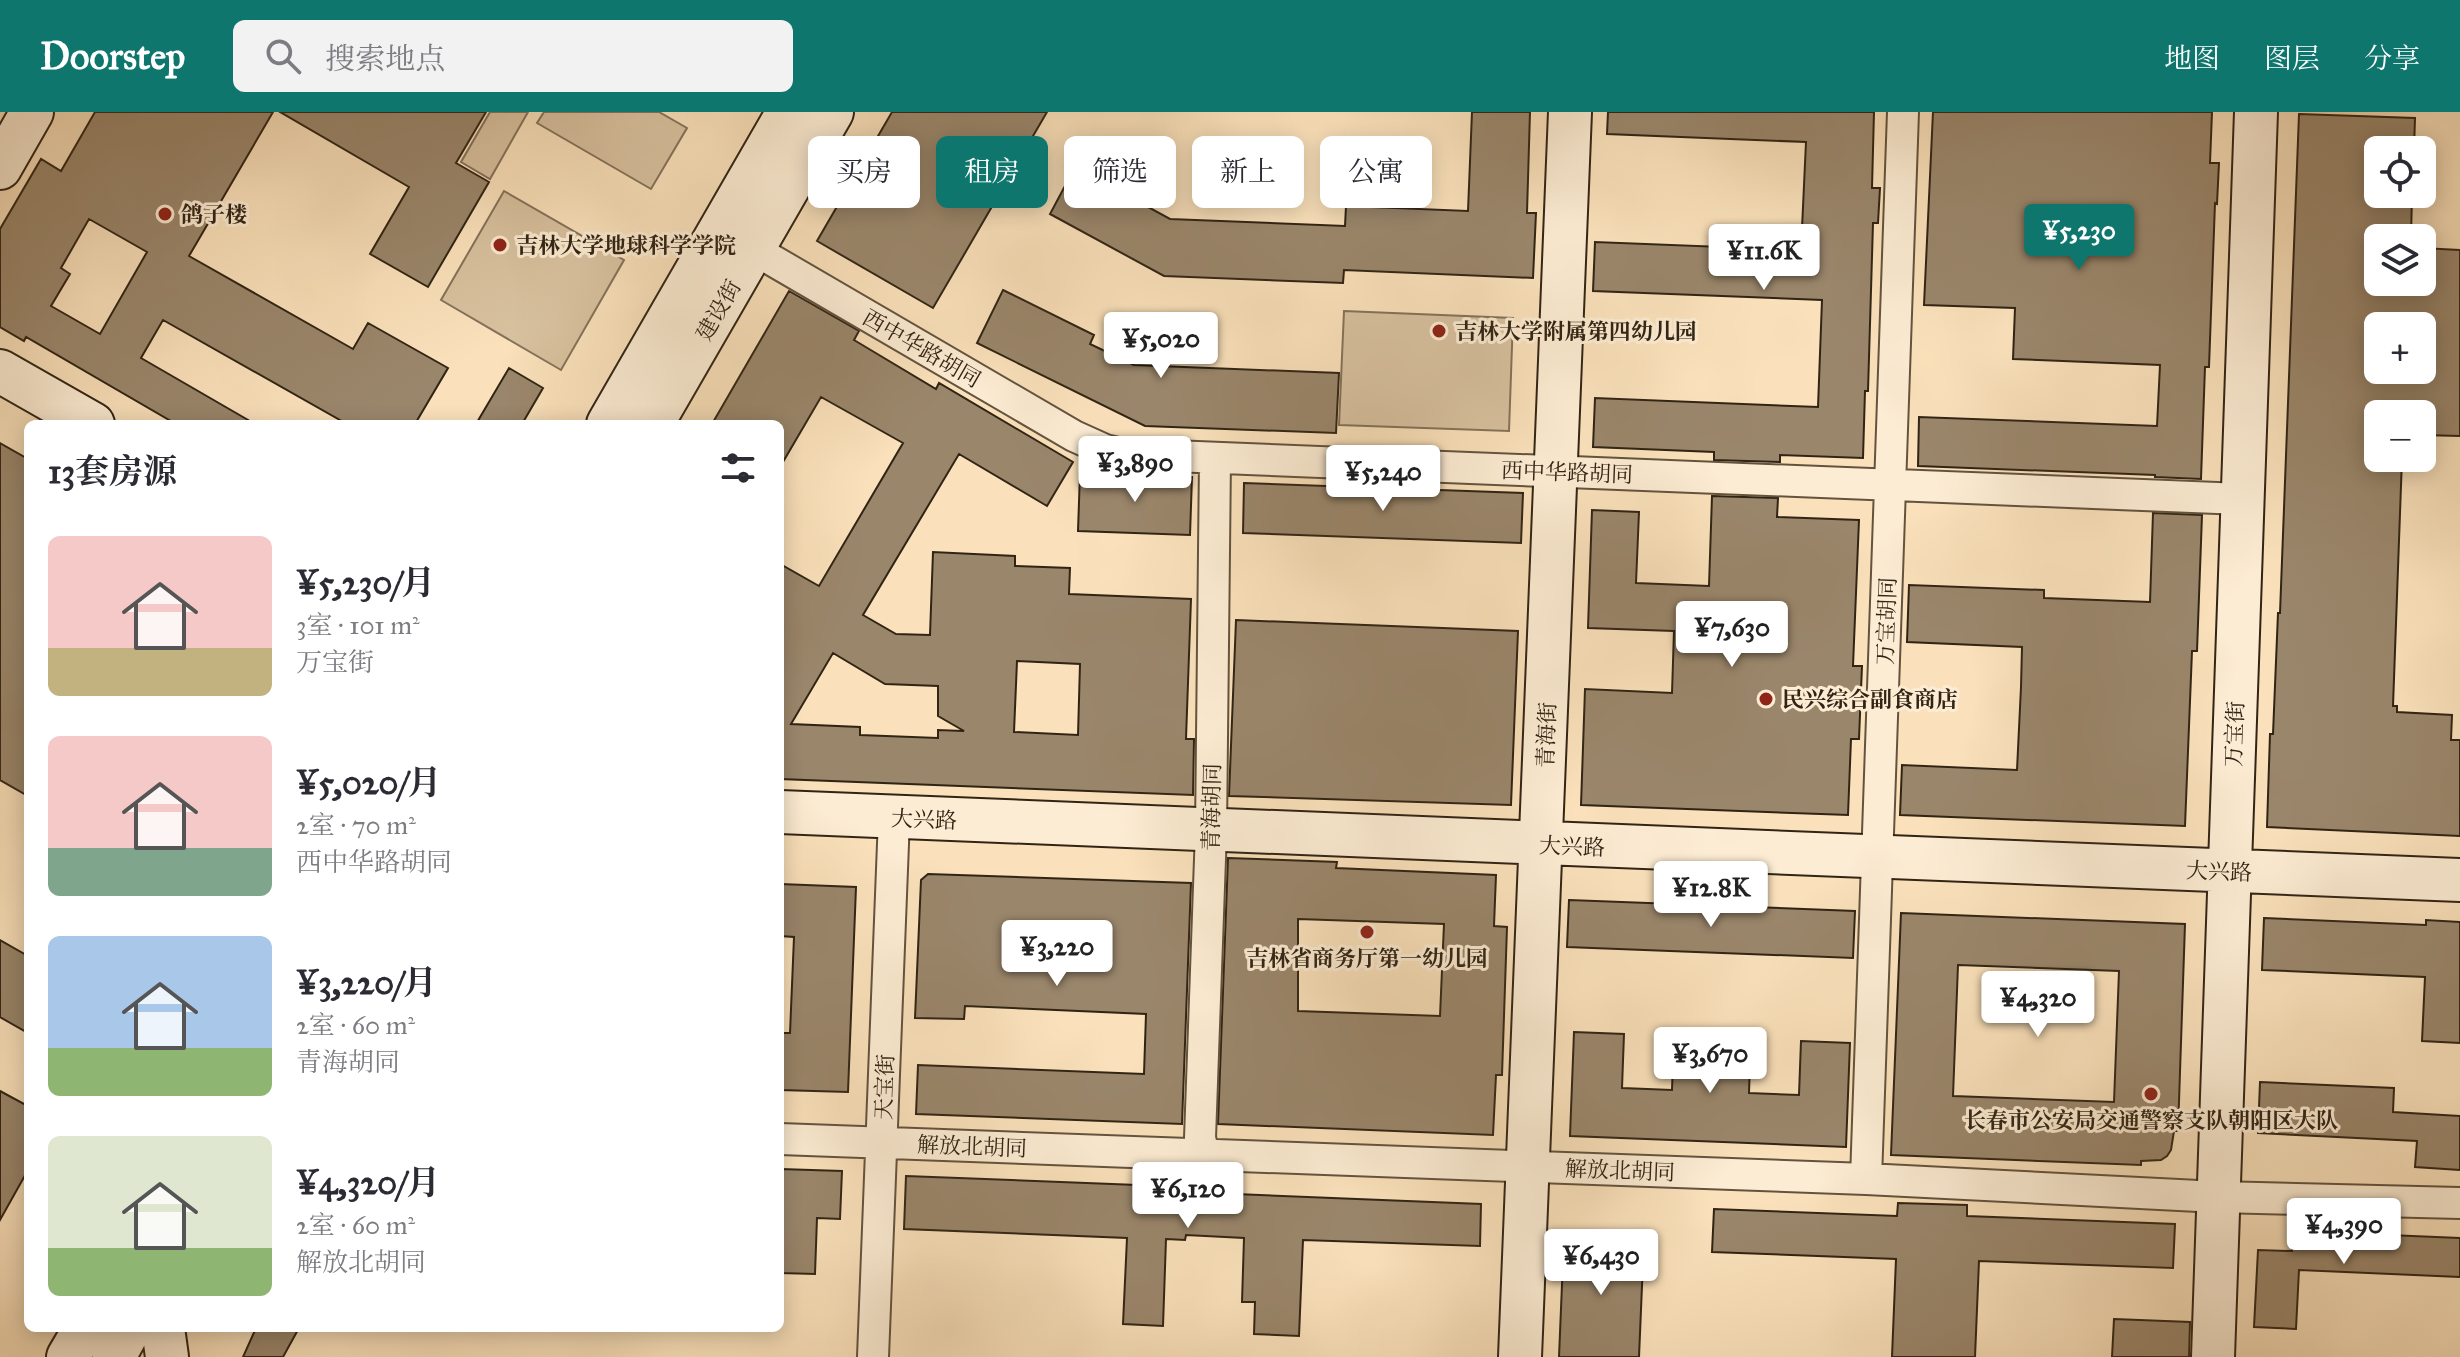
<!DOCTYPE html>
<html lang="zh">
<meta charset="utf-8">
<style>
:root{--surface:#fff;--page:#f2f2f3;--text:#2b2b33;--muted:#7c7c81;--accent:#0f766e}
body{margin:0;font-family:"IM FELL Great Primer","Noto Serif SC",serif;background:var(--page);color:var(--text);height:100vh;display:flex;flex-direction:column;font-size:30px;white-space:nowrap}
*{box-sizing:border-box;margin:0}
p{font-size:26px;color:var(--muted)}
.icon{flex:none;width:44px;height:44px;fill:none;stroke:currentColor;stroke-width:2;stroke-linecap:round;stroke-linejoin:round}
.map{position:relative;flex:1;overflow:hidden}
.panel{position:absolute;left:24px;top:308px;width:760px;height:912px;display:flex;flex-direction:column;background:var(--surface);border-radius:12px;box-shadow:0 4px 20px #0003}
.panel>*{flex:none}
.banner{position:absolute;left:808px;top:24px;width:760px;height:72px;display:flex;gap:16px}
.controls{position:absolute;left:2364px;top:24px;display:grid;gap:16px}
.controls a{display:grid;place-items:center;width:72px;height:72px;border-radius:12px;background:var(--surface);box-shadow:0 4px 20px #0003;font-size:40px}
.price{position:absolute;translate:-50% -68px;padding:0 18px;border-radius:8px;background:#fff;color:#222;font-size:26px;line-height:52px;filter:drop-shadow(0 2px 4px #0008)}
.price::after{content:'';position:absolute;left:50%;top:48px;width:24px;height:18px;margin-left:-12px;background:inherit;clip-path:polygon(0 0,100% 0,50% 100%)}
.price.active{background:var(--accent);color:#fff}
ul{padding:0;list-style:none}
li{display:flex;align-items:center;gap:24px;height:200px;padding:0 24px}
li span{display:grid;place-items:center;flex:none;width:224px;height:160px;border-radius:12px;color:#555}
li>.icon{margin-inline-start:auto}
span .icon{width:96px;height:96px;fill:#fffc;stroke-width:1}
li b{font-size:34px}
h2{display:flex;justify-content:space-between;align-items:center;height:96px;padding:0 24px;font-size:34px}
.tag{padding:0 28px;border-radius:12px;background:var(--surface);box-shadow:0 4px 20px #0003;font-size:28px;line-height:72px}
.tag.active{background:var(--accent);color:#fff}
header{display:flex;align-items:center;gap:48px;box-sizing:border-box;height:112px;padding:0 40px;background:var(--accent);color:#fff}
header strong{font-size:38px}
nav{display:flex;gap:44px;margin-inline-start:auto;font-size:28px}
.search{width:560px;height:72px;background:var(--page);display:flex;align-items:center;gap:20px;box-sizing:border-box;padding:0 28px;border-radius:12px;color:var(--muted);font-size:30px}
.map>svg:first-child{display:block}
.green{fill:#d8c19f;stroke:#84725a;stroke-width:2}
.building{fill:#9a866b;stroke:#312415;stroke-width:2;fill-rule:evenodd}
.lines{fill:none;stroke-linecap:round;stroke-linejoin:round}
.street-casing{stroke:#63533e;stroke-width:34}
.secondary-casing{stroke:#312415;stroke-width:46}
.street{stroke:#fcecd3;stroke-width:30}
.secondary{stroke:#fcecd3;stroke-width:42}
.poi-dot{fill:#8f2418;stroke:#fcecd3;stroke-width:3}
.labels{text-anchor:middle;stroke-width:6;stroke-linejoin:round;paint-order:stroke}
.poi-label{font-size:22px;font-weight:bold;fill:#312415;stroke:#fcecd3;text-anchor:start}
.street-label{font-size:22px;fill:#312415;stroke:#fcecd3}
</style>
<header>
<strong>Doorstep</strong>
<div class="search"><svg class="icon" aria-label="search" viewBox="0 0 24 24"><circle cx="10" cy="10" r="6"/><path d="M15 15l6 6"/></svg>搜索地点</div>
<nav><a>地图</a><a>图层</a><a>分享</a></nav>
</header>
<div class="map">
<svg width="2460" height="1245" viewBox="0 0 2460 1245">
<rect width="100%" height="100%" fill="#fae1bb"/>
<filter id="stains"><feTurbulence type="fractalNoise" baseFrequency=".0025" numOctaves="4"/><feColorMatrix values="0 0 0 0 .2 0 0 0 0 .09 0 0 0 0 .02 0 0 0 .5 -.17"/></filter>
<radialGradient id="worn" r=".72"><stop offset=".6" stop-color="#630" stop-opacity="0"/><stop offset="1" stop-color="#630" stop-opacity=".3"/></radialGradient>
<path class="green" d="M 490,0 L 528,0 L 490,67 L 461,50 Z
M 544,0 L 659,0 L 687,16 L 651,77 L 537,11 Z
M 504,79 L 624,148 L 561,258 L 441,188 Z
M 1344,199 L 1513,206 L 1509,319 L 1339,313 Z"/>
<path class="building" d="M 95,0 L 273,0 L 189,144 L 353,237 L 368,211 L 448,256 L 415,312 L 347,312 L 163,208 L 141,246 L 255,312 L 176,312 L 26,225 L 24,229 L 0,215 L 0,117 L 41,47 L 61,59 ZM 89,107 L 147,140 L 100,222 L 51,194 L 70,162 L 61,156 Z
M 280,0 L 486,0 L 456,51 L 489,70 L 428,175 L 370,142 L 409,75 Z
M 892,0 L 1047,0 L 933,196 L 817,129 Z
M 1472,0 L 1530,0 L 1527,101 L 1536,101 L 1533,166 L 1344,158 L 1343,171 L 1164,164 L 1050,102 L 1075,55 L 1170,107 L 1345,114 L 1346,94 L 1468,99 Z
M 1608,0 L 1874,0 L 1872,76 L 1880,76 L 1878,111 L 1873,111 L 1868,279 L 1865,279 L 1863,346 L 1780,343 L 1780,350 L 1714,348 L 1714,340 L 1593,335 L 1595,286 L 1818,295 L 1822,188 L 1593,179 L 1595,130 L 1801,138 L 1806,30 L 1607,22 Z
M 1933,0 L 2212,0 L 2210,51 L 2219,51 L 2217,92 L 2215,91 L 2209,255 L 2205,255 L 2201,367 L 2155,365 L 2155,363 L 1918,354 L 1919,305 L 2157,314 L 2160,253 L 2013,247 L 2015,196 L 1924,193 Z
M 2299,2 L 2415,6 L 2414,38 L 2378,38 L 2378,82 L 2412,82 L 2411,126 L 2378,126 L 2378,170 L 2422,170 L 2422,136 L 2460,138 L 2460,324 L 2422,323 L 2422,302 L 2378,302 L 2378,346 L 2402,346 L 2393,594 L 2397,594 L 2397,600 L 2452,603 L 2451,628 L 2460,628 L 2460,724 L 2267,715 L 2270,622 L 2273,622 L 2278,501 L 2280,501 ZM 2378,214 L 2422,214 L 2422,258 L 2378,258 Z
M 1003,178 L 1094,223 L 1090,232 L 1134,253 L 1339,261 L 1336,321 L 1145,314 L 977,231 Z
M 789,179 L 859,219 L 854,228 L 936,277 L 939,271 L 1073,350 L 1047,394 L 959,342 L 863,503 L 896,522 L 930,523 L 933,440 L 1015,444 L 1015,454 L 1070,456 L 1069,482 L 1191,487 L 1186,627 L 1194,627 L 1193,683 L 780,667 L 780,452 L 819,474 L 903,331 L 821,285 L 780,355 L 780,312 L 712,312 ZM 833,541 L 885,572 L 938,574 L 938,604 L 964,619 L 938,618 L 938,626 L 860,623 L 860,615 L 791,612 ZM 1017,549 L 1080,552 L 1078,623 L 1014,620 Z
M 509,256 L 543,276 L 522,312 L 476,312 Z
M 0,331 L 28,347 L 28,684 L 0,668 Z
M 1080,361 L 1192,365 L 1190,423 L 1078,419 Z
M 1244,371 L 1523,381 L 1521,431 L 1243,421 Z
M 1712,384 L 1778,386 L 1777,405 L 1859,408 L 1853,554 L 1862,554 L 1859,627 L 1851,627 L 1848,703 L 1581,693 L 1585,577 L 1672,581 L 1674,519 L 1588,516 L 1592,398 L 1639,400 L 1636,471 L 1709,474 Z
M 2153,401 L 2202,403 L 2197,539 L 2192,539 L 2185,714 L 1900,703 L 1902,653 L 2017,658 L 2021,575 L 2022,535 L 1907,530 L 1909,473 L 2044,478 L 2044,486 L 2150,490 Z
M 1236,508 L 1518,519 L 1511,693 L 1229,684 Z
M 1228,746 L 1337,750 L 1336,756 L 1496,763 L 1494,814 L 1507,815 L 1502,963 L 1496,963 L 1493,1023 L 1218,1012 ZM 1298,807 L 1444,812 L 1440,904 L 1298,899 Z
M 928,762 L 1191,771 L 1182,1012 L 916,1002 L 918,953 L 1144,962 L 1146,902 L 965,894 L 964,907 L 915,906 L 921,768 Z
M 780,772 L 856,775 L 848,980 L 780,978 L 780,921 L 790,921 L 794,825 L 780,824 Z
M 1569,788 L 1855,799 L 1853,846 L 1567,835 Z
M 1901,801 L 2185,812 L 2178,1019 L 2174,1019 L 2171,1038 L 2167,1044 L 2161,1048 L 2141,1049 L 2141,1053 L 1891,1043 ZM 1958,853 L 2119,859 L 2114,990 L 1953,984 Z
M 2264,806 L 2426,813 L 2426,808 L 2460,810 L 2460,931 L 2422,929 L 2425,865 L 2262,858 Z
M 0,828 L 28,844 L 28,921 L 0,905 Z
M 1574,920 L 1624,922 L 1622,976 L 1672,978 L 1674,922 L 1751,925 L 1749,981 L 1799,983 L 1801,929 L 1850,931 L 1846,1035 L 1570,1024 Z
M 2260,970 L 2394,976 L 2393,1000 L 2460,1004 L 2460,1058 L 2415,1055 L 2417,1029 L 2258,1021 Z
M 0,979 L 28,994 L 28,1058 L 0,1108 Z
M 780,1057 L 842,1059 L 840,1107 L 817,1106 L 815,1162 L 780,1161 Z
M 906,1064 L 1188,1075 L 1187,1080 L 1481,1092 L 1480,1134 L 1303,1128 L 1299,1224 L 1254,1222 L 1255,1190 L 1242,1190 L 1244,1126 L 1186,1123 L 1185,1128 L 1166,1127 L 1163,1214 L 1123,1212 L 1127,1126 L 904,1117 Z
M 1898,1091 L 1967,1093 L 1967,1104 L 2175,1112 L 2173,1156 L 1979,1149 L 1975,1245 L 1892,1245 L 1896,1147 L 1712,1140 L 1714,1097 L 1897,1104 Z
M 2293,1119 L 2460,1126 L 2460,1165 L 2299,1158 L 2296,1217 L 2254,1215 L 2258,1138 L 2292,1139 Z
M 1564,1124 L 1644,1126 L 1639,1245 L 1559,1245 Z
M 2114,1207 L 2190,1210 L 2189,1245 L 2112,1245 Z
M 256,1216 L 299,1216 L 283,1245 L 243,1245 Z"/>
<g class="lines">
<defs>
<path id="street" d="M 753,137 L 1074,324 L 1105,338 L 1123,342 L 2242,387
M 780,1027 L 1866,1067 L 2218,1085 L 2460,1091
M 1204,1043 L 1200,1026 L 1211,719 L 1215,346
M 1866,1067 L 1903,0
M 873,1245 L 894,706"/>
<path id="secondary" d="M 0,56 L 32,0
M 0,259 L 93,312
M 608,312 L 788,0
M 652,312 L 832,0
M 780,700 L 2460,768
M 163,1216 L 167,1245
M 68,1245 L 85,1216
M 114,1245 L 130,1216
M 1520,1245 L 1570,0
M 2213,1245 L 2256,0"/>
</defs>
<use href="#street" class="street-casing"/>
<use href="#secondary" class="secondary-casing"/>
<use href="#street" class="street"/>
<use href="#secondary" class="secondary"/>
</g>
<g class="poi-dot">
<circle cx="165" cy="102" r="8"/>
<circle cx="500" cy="133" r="8"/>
<circle cx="1439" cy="219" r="8"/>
<circle cx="1766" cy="587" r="8"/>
<circle cx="1367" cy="820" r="8"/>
<circle cx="2151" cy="982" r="8"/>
</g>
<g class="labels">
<g class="poi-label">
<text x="181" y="110">鸽子楼</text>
<text x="516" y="141">吉林大学地球科学学院</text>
<text x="1455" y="227">吉林大学附属第四幼儿园</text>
<text x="1782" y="595">民兴综合副食商店</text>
<text x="1367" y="854" text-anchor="middle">吉林省商务厅第一幼儿园</text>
<text x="2151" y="1016" text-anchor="middle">长春市公安局交通警察支队朝阳区大队</text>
</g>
<g class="street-label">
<text transform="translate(718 198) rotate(-60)" y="8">建设街</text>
<text transform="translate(922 236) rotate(30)" y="8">西中华路胡同</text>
<text transform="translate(1567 360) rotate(2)" y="8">西中华路胡同</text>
<text transform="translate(1886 509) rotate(-88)" y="8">万宝胡同</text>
<text transform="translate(2234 622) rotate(-88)" y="8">万宝街</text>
<text transform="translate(1546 623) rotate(-88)" y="8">青海街</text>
<text transform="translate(1211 695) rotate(-89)" y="8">青海胡同</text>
<text transform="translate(924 707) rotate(2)" y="8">大兴路</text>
<text transform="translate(1572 734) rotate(2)" y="8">大兴路</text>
<text transform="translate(2219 759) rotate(2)" y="8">大兴路</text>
<text transform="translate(884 975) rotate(-88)" y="8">天宝街</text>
<text transform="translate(972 1034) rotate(2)" y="8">解放北胡同</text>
<text transform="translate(1620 1058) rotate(2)" y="8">解放北胡同</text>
</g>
</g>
<rect width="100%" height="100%" filter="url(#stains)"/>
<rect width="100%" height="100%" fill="url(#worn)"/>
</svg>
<div class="controls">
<a><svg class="icon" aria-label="locate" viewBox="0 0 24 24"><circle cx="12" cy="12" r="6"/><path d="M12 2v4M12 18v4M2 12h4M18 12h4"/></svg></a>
<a><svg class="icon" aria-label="layers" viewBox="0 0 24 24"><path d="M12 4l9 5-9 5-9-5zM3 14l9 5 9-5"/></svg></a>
<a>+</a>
<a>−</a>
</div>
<b class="price active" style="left:2079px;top:160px">¥5,230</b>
<b class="price" style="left:1764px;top:180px">¥11.6K</b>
<b class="price" style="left:1161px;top:268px">¥5,020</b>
<b class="price" style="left:1135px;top:392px">¥3,890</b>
<b class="price" style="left:1383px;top:401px">¥5,240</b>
<b class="price" style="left:1732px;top:557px">¥7,630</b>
<b class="price" style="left:1711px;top:817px">¥12.8K</b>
<b class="price" style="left:1057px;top:876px">¥3,220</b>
<b class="price" style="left:2038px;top:927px">¥4,320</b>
<b class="price" style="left:1710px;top:983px">¥3,670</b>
<b class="price" style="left:1188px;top:1118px">¥6,120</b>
<b class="price" style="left:2344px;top:1154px">¥4,390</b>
<b class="price" style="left:1601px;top:1185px">¥6,430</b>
<div class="banner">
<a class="tag">买房</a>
<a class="tag active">租房</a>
<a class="tag">筛选</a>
<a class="tag">新上</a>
<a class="tag">公寓</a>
</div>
<section class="panel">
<h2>13套房源<svg class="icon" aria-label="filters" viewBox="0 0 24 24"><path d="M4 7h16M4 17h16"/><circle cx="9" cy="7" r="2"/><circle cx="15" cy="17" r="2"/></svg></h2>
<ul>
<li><span style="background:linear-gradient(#f6c9c9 70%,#c2b280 0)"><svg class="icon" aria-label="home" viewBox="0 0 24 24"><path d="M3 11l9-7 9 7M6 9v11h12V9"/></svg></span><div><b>¥5,230/月</b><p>3室 · 101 m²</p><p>万宝街</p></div></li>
<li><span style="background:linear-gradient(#f6c9c9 70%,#7fa58c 0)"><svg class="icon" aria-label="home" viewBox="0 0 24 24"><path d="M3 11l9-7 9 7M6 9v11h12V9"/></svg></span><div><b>¥5,020/月</b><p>2室 · 70 m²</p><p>西中华路胡同</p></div></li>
<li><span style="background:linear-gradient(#a9c7e8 70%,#8fb573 0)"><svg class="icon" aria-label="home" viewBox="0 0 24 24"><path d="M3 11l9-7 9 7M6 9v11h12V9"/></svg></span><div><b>¥3,220/月</b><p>2室 · 60 m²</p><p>青海胡同</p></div></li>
<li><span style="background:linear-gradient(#dfe7d0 70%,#8fb573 0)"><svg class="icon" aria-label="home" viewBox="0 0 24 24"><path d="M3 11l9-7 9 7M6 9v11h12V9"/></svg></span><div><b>¥4,320/月</b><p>2室 · 60 m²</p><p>解放北胡同</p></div></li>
</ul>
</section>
</div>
